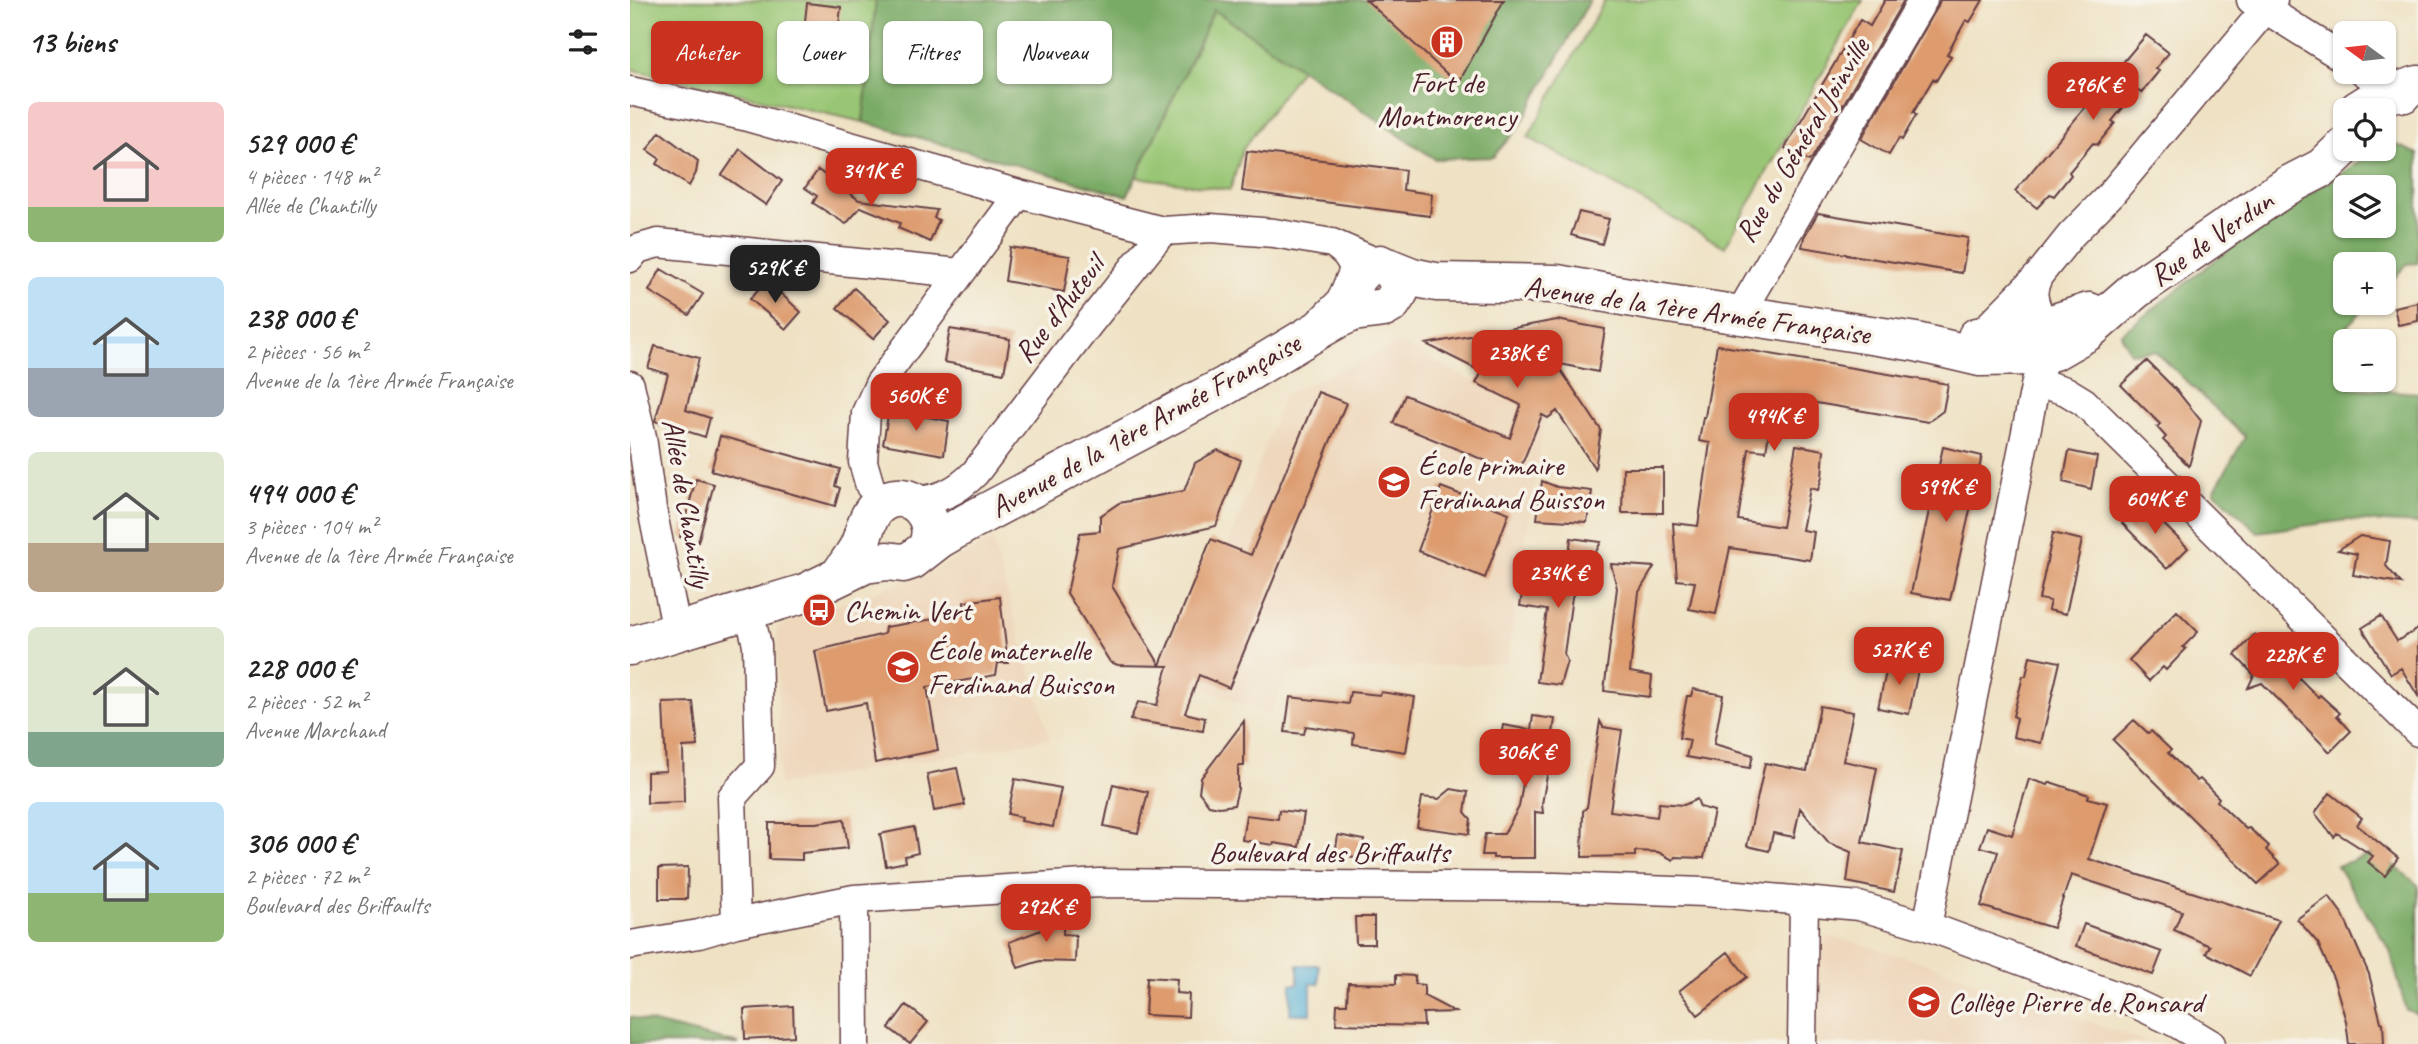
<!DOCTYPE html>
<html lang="fr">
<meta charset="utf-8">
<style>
:root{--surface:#fff;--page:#f2f2f2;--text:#222;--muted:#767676;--accent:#c8321e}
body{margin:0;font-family:Caveat,sans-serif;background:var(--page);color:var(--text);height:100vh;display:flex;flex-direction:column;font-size:26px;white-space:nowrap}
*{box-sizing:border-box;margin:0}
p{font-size:23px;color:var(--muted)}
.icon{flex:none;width:38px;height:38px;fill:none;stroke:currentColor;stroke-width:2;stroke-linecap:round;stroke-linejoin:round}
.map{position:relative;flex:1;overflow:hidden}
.details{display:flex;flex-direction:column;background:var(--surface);width:630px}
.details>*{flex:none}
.guide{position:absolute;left:21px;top:21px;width:665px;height:63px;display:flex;gap:14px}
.needle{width:46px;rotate:285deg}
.fabs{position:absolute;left:1703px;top:21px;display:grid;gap:14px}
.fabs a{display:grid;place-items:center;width:63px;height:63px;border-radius:10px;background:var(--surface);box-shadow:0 2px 5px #0004;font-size:35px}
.price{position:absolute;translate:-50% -60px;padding:0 16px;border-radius:14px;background:var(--accent);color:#fff;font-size:23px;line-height:46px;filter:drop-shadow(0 2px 4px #0008)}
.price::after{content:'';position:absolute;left:50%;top:42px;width:21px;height:16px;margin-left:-10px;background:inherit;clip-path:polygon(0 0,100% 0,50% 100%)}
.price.on{background:#222;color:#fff}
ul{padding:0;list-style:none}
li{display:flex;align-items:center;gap:21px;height:175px;padding:0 28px}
li span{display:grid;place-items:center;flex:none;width:196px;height:140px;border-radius:10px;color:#555}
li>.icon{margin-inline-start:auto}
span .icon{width:84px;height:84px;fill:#fffc;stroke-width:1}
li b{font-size:30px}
h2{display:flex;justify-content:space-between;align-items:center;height:84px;padding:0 28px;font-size:30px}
.chip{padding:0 24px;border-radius:10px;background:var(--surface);box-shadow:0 2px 5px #0004;font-size:24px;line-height:63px}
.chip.on{background:var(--accent);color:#fff}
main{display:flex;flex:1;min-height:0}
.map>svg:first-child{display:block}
.built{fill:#eed7bb}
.green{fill:#99c674;stroke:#727250;stroke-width:2}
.forest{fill:#7aab66;stroke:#626548;stroke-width:2;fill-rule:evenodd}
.water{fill:#59b0d6;stroke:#526880;stroke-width:2}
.building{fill:#dd9b6e}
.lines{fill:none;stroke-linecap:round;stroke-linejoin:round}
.street-casing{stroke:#633c42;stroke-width:31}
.secondary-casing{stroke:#633c42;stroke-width:41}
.street{stroke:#fff;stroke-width:28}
.secondary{stroke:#fff;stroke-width:38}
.labels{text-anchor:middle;stroke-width:7;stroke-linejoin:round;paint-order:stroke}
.poi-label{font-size:30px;fill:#4a1f2b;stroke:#f7f3e8;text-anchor:start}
.street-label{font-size:30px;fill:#4a1f2b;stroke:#f7f3e8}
</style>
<main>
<section class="details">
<h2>13 biens<svg class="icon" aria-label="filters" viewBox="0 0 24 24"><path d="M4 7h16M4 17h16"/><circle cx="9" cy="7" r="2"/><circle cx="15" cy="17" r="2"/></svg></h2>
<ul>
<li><span style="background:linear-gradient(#f6c9c9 75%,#8fb573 0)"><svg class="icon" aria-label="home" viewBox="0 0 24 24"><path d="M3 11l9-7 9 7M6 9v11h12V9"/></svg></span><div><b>529 000 €</b><p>4 pièces · 148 m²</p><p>Allée de Chantilly</p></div></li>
<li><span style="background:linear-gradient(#bfe0f5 65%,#9aa5b1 0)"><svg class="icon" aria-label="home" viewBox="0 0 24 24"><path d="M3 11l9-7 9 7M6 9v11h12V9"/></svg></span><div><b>238 000 €</b><p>2 pièces · 56 m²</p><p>Avenue de la 1ère Armée Française</p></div></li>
<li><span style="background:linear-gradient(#dfe7d0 65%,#b9a48a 0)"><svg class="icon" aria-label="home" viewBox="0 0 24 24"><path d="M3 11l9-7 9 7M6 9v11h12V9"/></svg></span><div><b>494 000 €</b><p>3 pièces · 104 m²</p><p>Avenue de la 1ère Armée Française</p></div></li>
<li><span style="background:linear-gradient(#dfe7d0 75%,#7fa58c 0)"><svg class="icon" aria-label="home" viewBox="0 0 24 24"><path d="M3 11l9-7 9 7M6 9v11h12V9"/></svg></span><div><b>228 000 €</b><p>2 pièces · 52 m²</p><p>Avenue Marchand</p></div></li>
<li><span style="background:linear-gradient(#bfe0f5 65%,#8fb573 0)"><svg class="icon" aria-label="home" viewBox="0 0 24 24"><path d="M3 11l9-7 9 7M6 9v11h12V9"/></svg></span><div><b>306 000 €</b><p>2 pièces · 72 m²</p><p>Boulevard des Briffaults</p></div></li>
</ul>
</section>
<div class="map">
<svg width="1788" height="1044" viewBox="0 0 1788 1044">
<rect width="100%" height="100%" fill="#f7f3e8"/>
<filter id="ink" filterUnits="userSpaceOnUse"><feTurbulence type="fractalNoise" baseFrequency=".0143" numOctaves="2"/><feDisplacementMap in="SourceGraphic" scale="14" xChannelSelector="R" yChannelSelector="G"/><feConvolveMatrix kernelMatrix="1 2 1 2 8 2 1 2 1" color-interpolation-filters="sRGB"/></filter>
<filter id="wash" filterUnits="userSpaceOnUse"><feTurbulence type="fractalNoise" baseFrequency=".00686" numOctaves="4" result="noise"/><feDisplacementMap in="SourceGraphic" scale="28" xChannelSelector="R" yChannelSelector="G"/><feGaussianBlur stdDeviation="1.57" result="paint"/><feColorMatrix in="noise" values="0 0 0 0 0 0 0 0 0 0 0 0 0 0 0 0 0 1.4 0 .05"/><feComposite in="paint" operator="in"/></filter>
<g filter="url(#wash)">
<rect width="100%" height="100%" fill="#efe2c4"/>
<path class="built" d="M 769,343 L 915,417 L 877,663 L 660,673 L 639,715 L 544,676 L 598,546 L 654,395 Z
M 362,540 L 420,739 L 149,785 L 147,627 L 307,569 Z
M 1200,936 L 1283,959 L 1522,1044 L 1186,1044 L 1186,948 Z"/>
<path class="green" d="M 0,0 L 246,0 L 233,122 L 0,69 Z
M 975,0 L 1233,0 L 1095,247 L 898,137 Z
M 584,10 L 671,69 L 613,149 L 600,190 L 506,177 Z"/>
<path class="forest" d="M 246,0 L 960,0 L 890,126 L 863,157 L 805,159 L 584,10 L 497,196 L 233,122 Z
M 1760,142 L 1788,154 L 1788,263 L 1777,264 L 1754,289 L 1754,264 L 1715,264 L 1715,303 L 1740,303 L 1711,332 L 1715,353 L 1715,380 L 1720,380 L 1721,388 L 1788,393 L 1788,524 L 1718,520 L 1628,532 L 1584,491 L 1615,437 L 1525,351 L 1500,353 L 1491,334 L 1635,221 L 1750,149 L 1754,149 ZM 1715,187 L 1754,187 L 1754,226 L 1715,226 Z
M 1748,852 L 1788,885 L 1788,1014 L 1776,1010 L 1760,950 L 1707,866 Z
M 0,1017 L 109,1044 L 0,1044 Z"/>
<path class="water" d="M 668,965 L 689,965 L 689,984 L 681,984 L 681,1014 L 660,1014 L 661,984 L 668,984 Z"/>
<g id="blocks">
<path class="building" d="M 736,0 L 874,0 L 828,84 Z
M 1255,0 L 1274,0 L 1182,158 L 1179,161 L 1155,148 L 1230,20 L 1240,26 Z
M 1310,0 L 1353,0 L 1340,22 L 1336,20 L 1317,54 L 1321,56 L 1306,81 L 1303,79 L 1283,113 L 1286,115 L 1272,140 L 1269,138 L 1259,155 L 1231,139 L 1307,8 Z
M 177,3 L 211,7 L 206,52 L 172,48 Z
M 1516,35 L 1539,53 L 1525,69 L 1529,71 L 1511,93 L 1507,90 L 1482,121 L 1485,123 L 1467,145 L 1463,143 L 1439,172 L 1441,175 L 1424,196 L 1420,194 L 1407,208 L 1385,191 Z
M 30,132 L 68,161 L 66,173 L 59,186 L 27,164 L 30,159 L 17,150 Z
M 110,149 L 152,181 L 136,205 L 92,175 Z
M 617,151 L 775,170 L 773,190 L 802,194 L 800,216 L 612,191 Z
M 188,170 L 229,200 L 307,210 L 304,218 L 309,220 L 300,242 L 268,228 L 270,223 L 231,207 L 216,224 L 183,203 L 187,196 L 175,188 Z
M 949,212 L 979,219 L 972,244 L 941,235 Z
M 1188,213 L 1338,238 L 1332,273 L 1172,247 L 1174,237 Z
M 380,247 L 440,256 L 434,292 L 375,281 Z
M 31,269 L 73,294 L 59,315 L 19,291 Z
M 136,280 L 171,312 L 156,329 L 120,299 Z
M 224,288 L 260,320 L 243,339 L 207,308 Z
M 1788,302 L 1788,321 L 1768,325 L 1764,307 Z
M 927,320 L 975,329 L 968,372 L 926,363 L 971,430 L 965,469 L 927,411 L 918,418 L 912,415 L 888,474 L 763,423 L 775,395 L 880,438 L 891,405 L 846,383 L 852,372 L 796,344 Z
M 320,329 L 380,339 L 374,373 L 314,362 Z
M 1087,345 L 1318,384 L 1313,411 L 1298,422 L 1145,396 L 1136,451 L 1119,449 L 1108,520 L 1152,527 L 1166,445 L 1194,450 L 1192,477 L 1188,490 L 1180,488 L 1172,530 L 1184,532 L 1180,560 L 1100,548 L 1086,614 L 1059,609 L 1065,582 L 1047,580 L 1043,523 L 1068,526 L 1080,443 L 1069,441 L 1073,417 L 1075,417 Z
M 25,346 L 69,358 L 56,410 L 80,418 L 75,437 L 25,421 L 38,374 L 18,368 Z
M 1517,361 L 1548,392 L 1571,421 L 1559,466 L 1533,440 L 1536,437 L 1527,427 L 1530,424 L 1491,385 Z
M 688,392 L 716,403 L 599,688 L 569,675 L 555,713 L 575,718 L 573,731 L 500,720 L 508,702 L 527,705 L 538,666 L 488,665 L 480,662 L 437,593 L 450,533 L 470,531 L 470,516 L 489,503 L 554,491 L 565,463 L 588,450 L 611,460 L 586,526 L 489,549 L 482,586 L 530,665 L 581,539 L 621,555 Z
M 259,410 L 319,421 L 314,455 L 253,444 Z
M 90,436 L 210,469 L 205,486 L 210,488 L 205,506 L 81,471 Z
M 1313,447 L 1352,456 L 1320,600 L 1281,593 Z
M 1439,451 L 1467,457 L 1461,489 L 1433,482 Z
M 993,468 L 1033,468 L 1033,513 L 992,513 Z
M 66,479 L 84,484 L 68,542 L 50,537 Z
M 912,481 L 927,487 L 962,491 L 957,522 L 907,519 Z
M 811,487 L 879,513 L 855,578 L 788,551 Z
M 1511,502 L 1558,548 L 1537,569 L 1492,523 Z
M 1423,533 L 1452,540 L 1436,614 L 1418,610 L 1420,601 L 1409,599 Z
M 1730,536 L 1760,541 L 1756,566 L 1771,583 L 1723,575 L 1727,554 L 1708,550 Z
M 941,538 L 971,542 L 942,597 L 934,654 L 937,661 L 930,685 L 907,682 L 917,610 L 890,606 L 894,582 L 935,588 Z
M 981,564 L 1024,567 L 1009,592 L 1000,672 L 1022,676 L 1020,697 L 974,691 L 987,588 Z
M 370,597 L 378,663 L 368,663 L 366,675 L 297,687 L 308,750 L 245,763 L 236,703 L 196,711 L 185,651 L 254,634 L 255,627 L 335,614 L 334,602 Z
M 1547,611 L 1568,632 L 1553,647 L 1556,649 L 1536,670 L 1533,667 L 1519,681 L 1499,660 Z
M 1751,616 L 1767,641 L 1788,629 L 1788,696 L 1771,668 L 1761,674 L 1732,628 Z
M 1625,634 L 1641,649 L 1642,646 L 1662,666 L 1659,668 L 1688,697 L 1690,695 L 1710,713 L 1707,716 L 1721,731 L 1700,752 L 1632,683 L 1618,688 L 1624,675 L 1605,655 Z
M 1400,656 L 1430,662 L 1411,743 L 1383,737 L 1387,718 L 1383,716 L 1393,676 L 1396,676 Z
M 1259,659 L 1289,665 L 1279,714 L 1248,708 Z
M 1063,689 L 1093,695 L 1084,744 L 1123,755 L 1120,768 L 1056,757 L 1060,740 L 1049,738 L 1057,696 L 1061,696 Z
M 720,692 L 750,695 L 751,692 L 785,697 L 776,752 L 723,744 L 724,733 L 676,726 L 674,734 L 655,732 L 660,697 L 718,704 Z
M 63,702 L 68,746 L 53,747 L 54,802 L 17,803 L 17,772 L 36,771 L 33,703 Z
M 1190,706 L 1223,712 L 1213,761 L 1247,768 L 1232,842 L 1273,851 L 1264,892 L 1217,882 L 1221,852 L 1199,843 L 1170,808 L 1164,837 L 1143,833 L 1139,851 L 1117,846 L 1135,763 L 1177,771 Z
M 903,716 L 925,719 L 923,733 L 928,740 L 921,753 L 912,804 L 913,813 L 905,812 L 905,858 L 863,858 L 863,855 L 852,855 L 855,834 L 874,834 L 889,807 L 894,777 L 898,752 L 869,747 L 873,725 L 901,730 Z
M 1504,720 L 1518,733 L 1521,731 L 1541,750 L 1538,753 L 1567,781 L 1570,779 L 1589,798 L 1587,801 L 1616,829 L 1619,828 L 1639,846 L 1636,850 L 1650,864 L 1628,884 L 1483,740 Z
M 614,721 L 614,766 L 608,766 L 608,789 L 604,805 L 589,807 L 579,805 L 569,792 L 571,778 Z
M 970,721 L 973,727 L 992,730 L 980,811 L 1027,817 L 1029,803 L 1054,805 L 1067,799 L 1070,807 L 1084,811 L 1074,858 L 1045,857 L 1043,860 L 1028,852 L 1005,851 L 1005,856 L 952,857 L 953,811 L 957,807 Z
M 327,768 L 335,805 L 304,811 L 297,774 Z
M 385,779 L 431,788 L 423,827 L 391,821 L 392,817 L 378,814 Z
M 1399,779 L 1418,785 L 1420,782 L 1459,795 L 1458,798 L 1477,803 L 1459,859 L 1649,920 L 1620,976 L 1576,953 L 1580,946 L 1544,930 L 1552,911 L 1441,875 L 1423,928 L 1351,906 L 1368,852 L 1350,847 L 1357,827 L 1382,835 Z
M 483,784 L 518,792 L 508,833 L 474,826 Z
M 821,789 L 838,792 L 835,812 L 841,819 L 839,834 L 787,827 L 792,797 L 809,799 Z
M 1700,793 L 1732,818 L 1727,825 L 1768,858 L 1755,876 L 1738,862 L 1743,856 L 1707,833 L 1704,837 L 1685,813 Z
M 649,810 L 674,813 L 669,847 L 644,843 L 643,845 L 612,840 L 616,815 L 648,819 Z
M 214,819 L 218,848 L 172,853 L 172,860 L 139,859 L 139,823 L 186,823 Z
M 284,827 L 288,853 L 275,856 L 276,862 L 256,866 L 250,834 Z
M 708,835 L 734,840 L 731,858 L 705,854 Z
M 58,867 L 57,899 L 29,899 L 29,868 Z
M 1699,896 L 1713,915 L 1739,974 L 1751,1022 L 1753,1023 L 1754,1044 L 1719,1044 L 1716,1021 L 1704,980 L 1688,943 L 1667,919 Z
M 414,913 L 434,913 L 433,934 L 446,935 L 445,962 L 410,961 L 388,968 L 379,942 L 414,929 Z
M 725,917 L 744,917 L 744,944 L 726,944 Z
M 1454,924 L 1532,952 L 1523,975 L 1446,946 Z
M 1098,952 L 1117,977 L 1068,1015 L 1049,991 Z
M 766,975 L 785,976 L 785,984 L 794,985 L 794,996 L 825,1012 L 793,1013 L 794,1026 L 706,1024 L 707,1004 L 717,1004 L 718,983 L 766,984 Z
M 517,977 L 547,979 L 546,993 L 559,994 L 558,1017 L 515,1015 Z
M 276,1005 L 298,1022 L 280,1044 L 259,1028 Z
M 163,1006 L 164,1036 L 115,1039 L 114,1009 Z"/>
</g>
</g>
<g filter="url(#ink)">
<use href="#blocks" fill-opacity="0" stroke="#633c42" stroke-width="2"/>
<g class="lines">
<defs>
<path id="street" d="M 1621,0 L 1715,59
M 1734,72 L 1775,98
M 0,91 L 114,116 L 389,194 L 533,231 L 581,228 L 644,233 L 702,243
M 0,258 L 7,249 L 28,243 L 330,273
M 726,278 C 723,261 717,252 702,243 L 750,264
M 1109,315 L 1293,0
M 1348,337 L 1409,275 L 1441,235 L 1481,194 L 1643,0
M 1406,382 L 1436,391 L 1454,402 L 1788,732
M 0,385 L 12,437 L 22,509 L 47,632
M 240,486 L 233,462 L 236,413 L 249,384 L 389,194
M 283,501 C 310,500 327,491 345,473 L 458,325 L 533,231
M 224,899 L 225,1044
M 106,923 L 102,797 L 130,766 L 127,645 L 119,611
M 1297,926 L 1500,1001 L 1546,1023 L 1581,1044
M 0,945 L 69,934 L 106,923 L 224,899 L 469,883 L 926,887 L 1075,892 L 1229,906 L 1297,926 L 1406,382 C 1414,364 1416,342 1411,322 C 1406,301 1398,297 1409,275
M 1172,1044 L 1174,901"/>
<path id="secondary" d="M 1728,110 L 1749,97 L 1788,85
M 757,267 L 782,277 L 806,282 L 927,284 L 1026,302 L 1286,342 L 1350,357 L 1405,356 L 1424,351 L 1457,332 L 1505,290 L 1657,186 L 1692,168 L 1715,146
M 1347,337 L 1412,327 L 1459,312
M 210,575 C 216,566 223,557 228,548 C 235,534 236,515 249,505 C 279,482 313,519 296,549
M 0,646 L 175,593 L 235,564 L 257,561 L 273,563 L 282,560 L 309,539 L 340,521 L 595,386 L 690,329 L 707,319 L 723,312 L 754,308 L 761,304 L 769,292 L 769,284 L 763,271 L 750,264 L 736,267 L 726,278 L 715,304 L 690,329"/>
</defs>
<use href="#street" class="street-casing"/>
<use href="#secondary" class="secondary-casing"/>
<use href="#street" class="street"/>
<use href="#secondary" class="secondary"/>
</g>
</g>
<defs>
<symbol id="building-disc" viewBox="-11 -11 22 22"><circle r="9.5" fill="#c8321e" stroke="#f7f3e8"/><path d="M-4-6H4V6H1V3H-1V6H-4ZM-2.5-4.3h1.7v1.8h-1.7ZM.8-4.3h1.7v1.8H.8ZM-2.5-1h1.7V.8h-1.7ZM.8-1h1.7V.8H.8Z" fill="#fff"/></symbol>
<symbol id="school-disc" viewBox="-11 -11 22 22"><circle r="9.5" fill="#c8321e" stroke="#f7f3e8"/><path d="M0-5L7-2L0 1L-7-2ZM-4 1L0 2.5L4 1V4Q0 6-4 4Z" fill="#fff"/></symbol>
<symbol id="bus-disc" viewBox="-11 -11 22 22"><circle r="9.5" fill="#c8321e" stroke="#f7f3e8"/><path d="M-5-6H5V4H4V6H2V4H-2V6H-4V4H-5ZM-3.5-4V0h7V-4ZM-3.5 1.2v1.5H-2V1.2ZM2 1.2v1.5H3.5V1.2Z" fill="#fff"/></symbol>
</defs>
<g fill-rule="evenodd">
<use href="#building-disc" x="798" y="23" width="38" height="38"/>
<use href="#school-disc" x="745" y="463" width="38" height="38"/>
<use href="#bus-disc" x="170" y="591" width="38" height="38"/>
<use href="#school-disc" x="254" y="648" width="38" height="38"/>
<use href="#school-disc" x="1275" y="983" width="38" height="38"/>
</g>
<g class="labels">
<g class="poi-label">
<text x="817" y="92" text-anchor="middle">Fort de<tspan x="817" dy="34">Montmorency</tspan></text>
<text x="788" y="475">École primaire<tspan x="788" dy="34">Ferdinand Buisson</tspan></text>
<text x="214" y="620">Chemin Vert</text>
<text x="298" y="660">École maternelle<tspan x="298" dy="34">Ferdinand Buisson</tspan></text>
<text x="1318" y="1012">Collège Pierre de Ronsard</text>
</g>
<g class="street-label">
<text transform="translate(1172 140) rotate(-59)" y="10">Rue du Général Joinville</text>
<text transform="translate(1581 238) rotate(-35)" y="10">Rue de Verdun</text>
<text transform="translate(429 309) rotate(-52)" y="10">Rue d'Auteuil</text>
<text transform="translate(1067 310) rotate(8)" y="10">Avenue de la 1ère Armée Française</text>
<text transform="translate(515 425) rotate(-29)" y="10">Avenue de la 1ère Armée Française</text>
<text transform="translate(57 503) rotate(80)" y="10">Allée de Chantilly</text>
<text x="699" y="862">Boulevard des Briffaults</text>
</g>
</g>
</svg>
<div class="fabs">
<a><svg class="needle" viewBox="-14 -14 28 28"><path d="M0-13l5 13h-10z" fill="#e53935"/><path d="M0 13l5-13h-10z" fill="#767676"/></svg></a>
<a><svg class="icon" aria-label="locate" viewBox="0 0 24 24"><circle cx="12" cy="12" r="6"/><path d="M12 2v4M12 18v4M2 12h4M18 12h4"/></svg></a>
<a><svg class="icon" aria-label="layers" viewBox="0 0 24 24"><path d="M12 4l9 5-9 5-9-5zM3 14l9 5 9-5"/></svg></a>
<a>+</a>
<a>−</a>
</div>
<b class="price" style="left:1463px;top:122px">296K €</b>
<b class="price" style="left:241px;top:208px">341K €</b>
<b class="price on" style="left:145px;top:305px">529K €</b>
<b class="price" style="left:887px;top:390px">238K €</b>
<b class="price" style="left:286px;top:433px">560K €</b>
<b class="price" style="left:1144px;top:453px">494K €</b>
<b class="price" style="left:1316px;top:524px">599K €</b>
<b class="price" style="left:1525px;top:536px">604K €</b>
<b class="price" style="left:928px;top:610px">234K €</b>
<b class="price" style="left:1269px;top:687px">527K €</b>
<b class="price" style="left:1663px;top:692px">228K €</b>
<b class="price" style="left:895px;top:789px">306K €</b>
<b class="price" style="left:416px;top:944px">292K €</b>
<div class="guide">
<a class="chip on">Acheter</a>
<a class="chip">Louer</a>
<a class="chip">Filtres</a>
<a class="chip">Nouveau</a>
</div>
</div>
</main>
